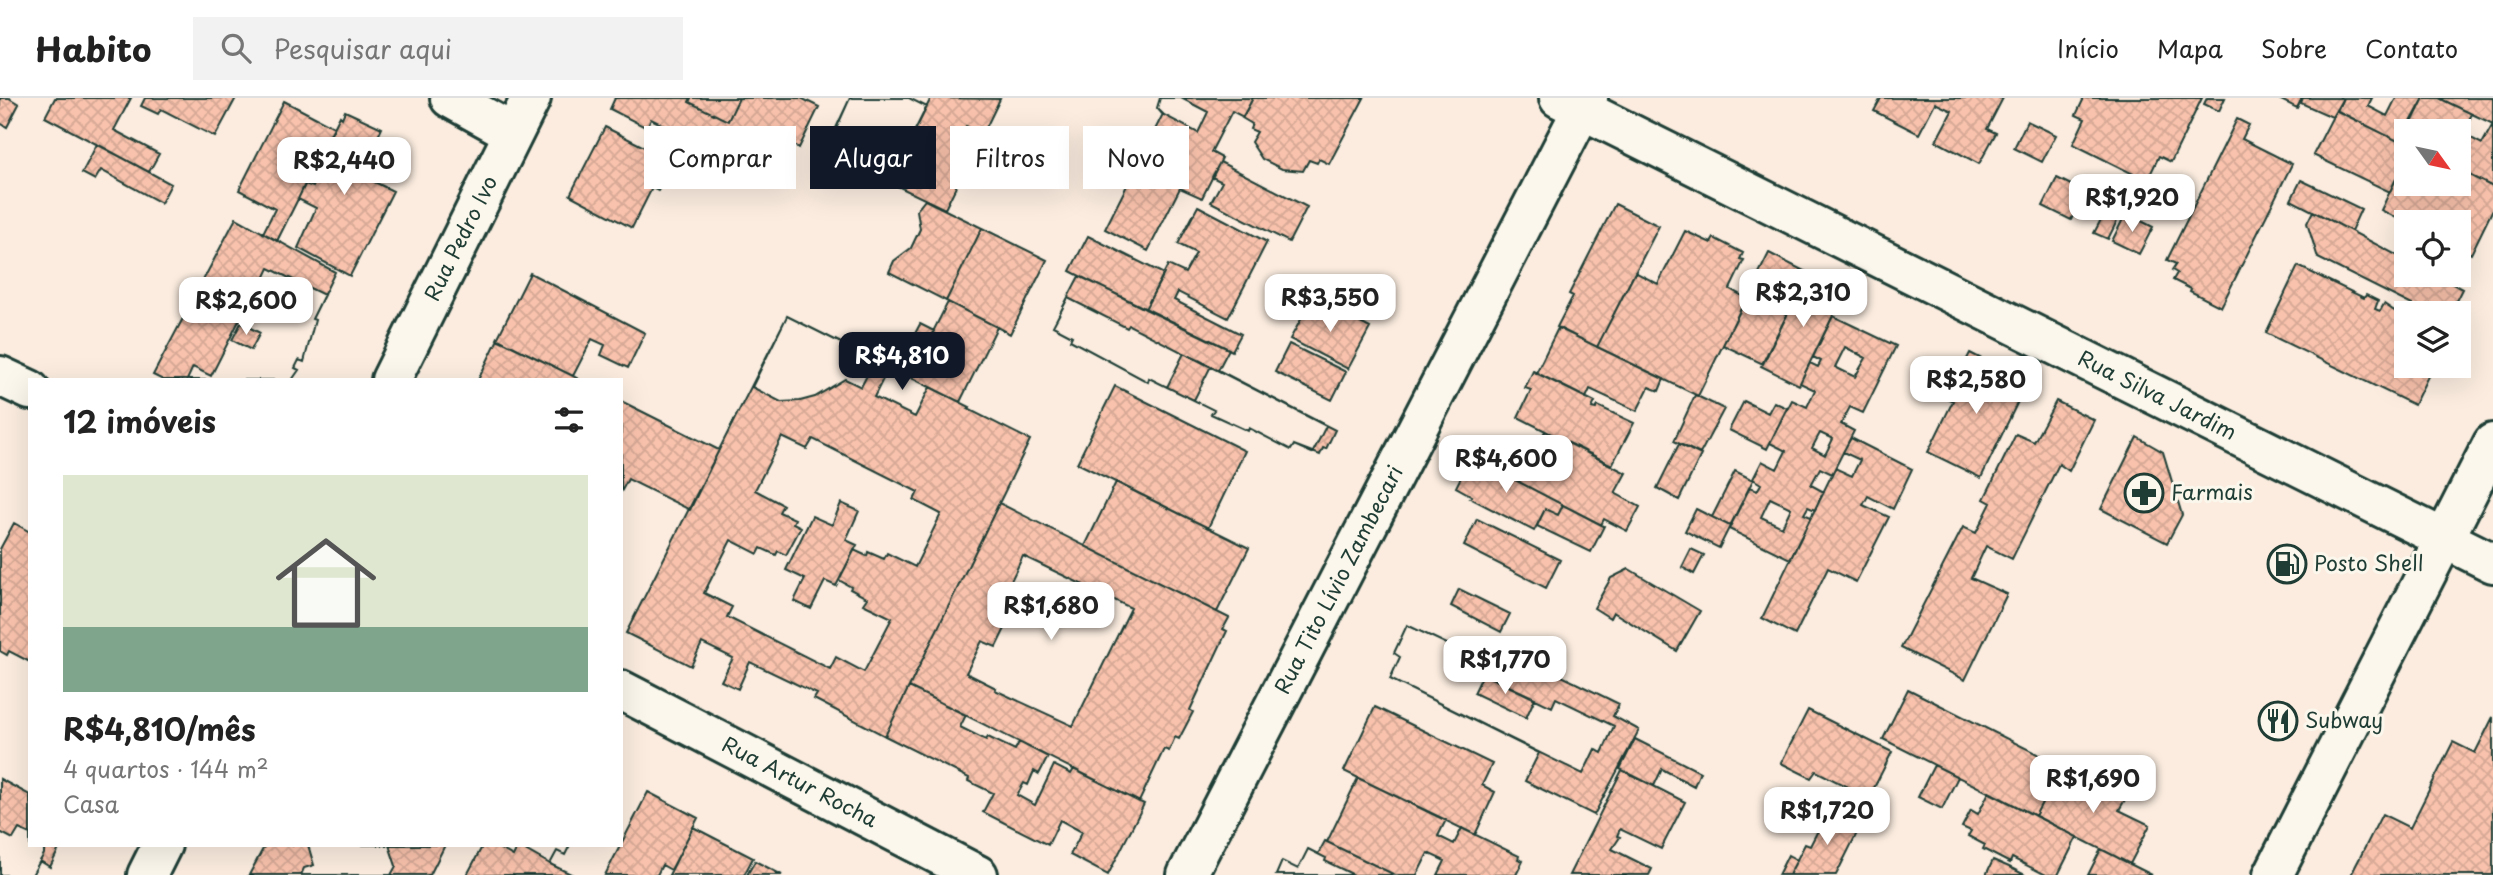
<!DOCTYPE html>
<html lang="pt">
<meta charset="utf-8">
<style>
:root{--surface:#fff;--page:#f2f2f2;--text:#222;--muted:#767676;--line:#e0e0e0;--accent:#111827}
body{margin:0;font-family:"Playpen Sans",sans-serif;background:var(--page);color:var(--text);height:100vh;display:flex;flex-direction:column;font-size:26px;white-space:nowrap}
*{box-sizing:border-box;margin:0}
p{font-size:23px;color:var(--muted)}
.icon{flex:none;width:38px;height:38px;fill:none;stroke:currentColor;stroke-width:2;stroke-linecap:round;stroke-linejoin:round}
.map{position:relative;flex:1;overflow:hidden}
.panel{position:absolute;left:28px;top:280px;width:595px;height:469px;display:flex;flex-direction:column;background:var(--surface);border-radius:0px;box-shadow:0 7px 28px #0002}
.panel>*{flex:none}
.banner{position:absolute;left:644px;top:28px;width:665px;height:63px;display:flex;gap:14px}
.needle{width:46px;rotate:123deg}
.tools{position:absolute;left:2394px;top:21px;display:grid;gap:14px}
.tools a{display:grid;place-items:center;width:77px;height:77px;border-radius:0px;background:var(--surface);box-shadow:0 7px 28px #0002;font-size:35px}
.price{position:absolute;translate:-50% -60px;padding:0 16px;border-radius:14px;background:#fff;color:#222;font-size:23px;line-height:46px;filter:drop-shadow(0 2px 4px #0008)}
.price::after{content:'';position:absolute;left:50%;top:42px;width:21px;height:16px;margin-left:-10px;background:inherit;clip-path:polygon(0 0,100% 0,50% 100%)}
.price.on{background:var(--accent);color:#fff}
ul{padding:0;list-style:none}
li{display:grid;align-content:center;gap:14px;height:371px;padding:0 35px}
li+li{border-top:2px solid var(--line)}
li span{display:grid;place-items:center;height:217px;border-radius:0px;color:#555}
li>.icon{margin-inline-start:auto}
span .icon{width:126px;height:126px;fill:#fffc;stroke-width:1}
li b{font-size:30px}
h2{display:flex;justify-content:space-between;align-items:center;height:84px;padding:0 35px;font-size:30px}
.tag{padding:0 24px;border-radius:0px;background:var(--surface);box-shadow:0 7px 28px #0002;font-size:24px;line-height:63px}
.tag.on{background:var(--accent);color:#fff}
header{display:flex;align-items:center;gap:42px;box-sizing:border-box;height:98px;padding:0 35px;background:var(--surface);border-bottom:2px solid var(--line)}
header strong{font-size:33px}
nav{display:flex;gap:38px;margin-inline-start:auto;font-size:24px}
.search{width:490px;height:63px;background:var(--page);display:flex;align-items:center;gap:18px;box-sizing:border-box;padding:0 24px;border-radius:0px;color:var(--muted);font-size:26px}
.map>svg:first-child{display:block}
.building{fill:url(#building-cross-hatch);stroke:#1f3d34;stroke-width:2;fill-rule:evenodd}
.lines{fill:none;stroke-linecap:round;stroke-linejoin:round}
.street-casing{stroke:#1f3d34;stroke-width:44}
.secondary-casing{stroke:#1f3d34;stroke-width:44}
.street{stroke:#fbf7ec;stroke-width:38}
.secondary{stroke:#fbf7ec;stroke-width:38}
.labels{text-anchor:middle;stroke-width:6;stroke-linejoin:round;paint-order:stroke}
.street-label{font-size:21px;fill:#1f3d34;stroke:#fbf7ec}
.poi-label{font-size:21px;fill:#1f3d34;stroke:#fbf7ec;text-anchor:start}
</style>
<header>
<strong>Habito</strong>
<div class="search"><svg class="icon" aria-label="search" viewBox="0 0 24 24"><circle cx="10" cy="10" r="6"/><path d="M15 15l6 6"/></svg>Pesquisar aqui</div>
<nav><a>Início</a><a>Mapa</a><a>Sobre</a><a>Contato</a></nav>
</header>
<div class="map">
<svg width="2493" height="777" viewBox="0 0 2493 777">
<defs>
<pattern id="building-cross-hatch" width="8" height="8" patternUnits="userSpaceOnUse" patternTransform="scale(1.75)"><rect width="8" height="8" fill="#f9c2ac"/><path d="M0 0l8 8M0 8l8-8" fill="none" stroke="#d5a895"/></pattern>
</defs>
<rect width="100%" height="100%" fill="#fbecdf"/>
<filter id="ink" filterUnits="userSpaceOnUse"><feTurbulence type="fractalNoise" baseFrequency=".0143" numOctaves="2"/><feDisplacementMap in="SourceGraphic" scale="14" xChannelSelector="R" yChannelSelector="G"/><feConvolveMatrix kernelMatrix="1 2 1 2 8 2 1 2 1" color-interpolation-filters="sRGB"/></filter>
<g filter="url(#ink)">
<path class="building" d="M 0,0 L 9,0 L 19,6 L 7,29 L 0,25 Z
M 55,0 L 131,0 L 114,32 L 159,56 L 149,74 L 45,19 Z
M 145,0 L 236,0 L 215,39 L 161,11 L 158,16 L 141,8 Z
M 615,0 L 691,0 L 689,4 L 728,23 L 739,0 L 801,0 L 819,9 L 799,50 L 791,46 L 769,90 L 734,73 L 739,63 L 651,21 L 647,30 L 610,11 Z
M 691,0 L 739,0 L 728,23 L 689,4 Z
M 850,0 L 909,0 L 927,9 L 904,55 L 863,34 L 859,41 L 836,30 Z
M 850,0 L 909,0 L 927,9 L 904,55 L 869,37 L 859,54 L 832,40 Z
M 931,0 L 1000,1 L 983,36 L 966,28 L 961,40 L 976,48 L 945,111 L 889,84 Z
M 1181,0 L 1208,14 L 1198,35 L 1162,16 L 1157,10 L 1160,0 Z
M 1253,0 L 1364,0 L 1329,66 L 1319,61 L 1317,65 L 1309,62 L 1303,73 L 1282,71 L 1262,61 L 1251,44 L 1257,34 L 1250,31 L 1252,26 L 1242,20 Z
M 1253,0 L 1243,19 L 1232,13 L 1211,54 L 1222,60 L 1202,100 L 1180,90 L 1148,153 L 1105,131 L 1163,16 L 1157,10 L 1160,0 Z
M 1881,0 L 2003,0 L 1987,31 L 1996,35 L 1979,66 L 1936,43 L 1952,13 L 1935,5 L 1919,36 L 1874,13 Z
M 2084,0 L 2202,0 L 2171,64 L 2159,58 L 2147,83 L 2073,46 L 2085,21 L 2076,17 Z
M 2207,0 L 2225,0 L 2219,13 L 2204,6 Z
M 2277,0 L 2302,0 L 2297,10 Z
M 2303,0 L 2343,0 L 2332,19 L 2301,5 Z
M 2343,0 L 2372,0 L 2368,8 L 2387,18 L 2396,0 L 2424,0 L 2406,33 L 2406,47 L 2337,13 Z
M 2424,0 L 2439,0 L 2472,16 L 2466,28 L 2471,40 L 2482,46 L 2493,26 L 2493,89 L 2459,72 L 2459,33 L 2408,33 Z
M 2439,0 L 2493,0 L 2493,26 L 2472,16 Z
M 284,3 L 334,29 L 277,143 L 263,135 L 275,111 L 239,92 Z
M 2336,12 L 2406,47 L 2406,60 L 2390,94 L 2313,57 Z
M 345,13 L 382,30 L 360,77 L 393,93 L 350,178 L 298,150 L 316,110 L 298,101 L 305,86 L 313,89 L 329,54 L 323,52 L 340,18 L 342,20 Z
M 2237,21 L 2249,27 L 2242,41 L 2292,66 L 2221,209 L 2190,193 L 2191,191 L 2173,182 L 2177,175 L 2172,172 L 2176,166 L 2167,162 Z
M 2027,23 L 2056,37 L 2042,64 L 2014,50 Z
M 605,29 L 666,60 L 665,63 L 672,66 L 658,93 L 652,90 L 632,130 L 570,97 Z
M 97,46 L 171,86 L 161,105 L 101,72 L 95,82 L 82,75 Z
M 2406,60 L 2406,86 L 2459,86 L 2459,72 L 2493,89 L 2493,111 L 2471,156 L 2459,150 L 2459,124 L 2406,125 L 2381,112 Z
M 1220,64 L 1307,109 L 1289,144 L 1211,104 L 1222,84 L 1212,79 Z
M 2057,80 L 2085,94 L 2071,122 L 2043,108 Z
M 2301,82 L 2361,111 L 2351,133 L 2291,102 Z
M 925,102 L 982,130 L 946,203 L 889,174 L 894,163 L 911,150 L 920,131 L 917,112 Z
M 1615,106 L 1659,128 L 1597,249 L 1557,229 L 1573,198 L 1569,196 Z
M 2109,106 L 2122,113 L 2108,141 L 2094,135 Z
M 1198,108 L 1267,144 L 1228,220 L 1178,194 L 1174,202 L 1241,236 L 1232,253 L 1145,211 L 1168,167 L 1185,175 L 1196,155 L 1178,146 Z
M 2313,113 L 2406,162 L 2406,177 L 2436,177 L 2462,191 L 2450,215 L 2428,215 L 2318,160 L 2307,125 Z
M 2126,115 L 2153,129 L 2139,156 L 2112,143 Z
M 236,120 L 335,174 L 312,221 L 315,222 L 304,264 L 299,262 L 295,270 L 299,272 L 292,282 L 163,282 L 153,277 Z
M 982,130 L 1047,162 L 1010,236 L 946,203 Z
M 1685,133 L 1711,145 L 1714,140 L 1743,155 L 1740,161 L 1744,162 L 1730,191 L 1746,200 L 1698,298 L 1597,249 L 1635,174 L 1658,186 Z
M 1088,138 L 1164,176 L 1145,211 L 1070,173 Z
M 1769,155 L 1808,175 L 1763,266 L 1723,247 Z
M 2298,168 L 2364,200 L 2366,197 L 2378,203 L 2375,211 L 2380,213 L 2384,206 L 2406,221 L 2406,268 L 2433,268 L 2414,307 L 2266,235 Z
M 269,170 L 324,197 L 312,221 L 315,222 L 304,264 L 299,262 L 295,270 L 299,272 L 292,282 L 187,282 L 193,269 L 211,278 L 250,201 L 252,202 L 259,191 Z
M 530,175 L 645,235 L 628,270 L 601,257 L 605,247 L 592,241 L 573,278 L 497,241 Z
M 1808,175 L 1845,193 L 1799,287 L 1761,268 Z
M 1079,178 L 1229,251 L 1218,272 L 1335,332 L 1326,351 L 1323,350 L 1320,357 L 1294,347 L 1291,352 L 1249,330 L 1248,333 L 1211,316 L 1214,312 L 1149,280 L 1148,284 L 1070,242 L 1072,238 L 1053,228 Z
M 1068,200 L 1127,230 L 1129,227 L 1326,328 L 1313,354 L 1312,355 L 1294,347 L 1291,352 L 1249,330 L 1248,333 L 1211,316 L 1214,312 L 1149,280 L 1148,284 L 1070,242 L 1072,238 L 1053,228 Z
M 1313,200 L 1370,230 L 1348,271 L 1290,241 Z
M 948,204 L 997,229 L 960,304 L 910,279 Z
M 787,218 L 875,262 L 861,289 L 845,281 L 815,299 L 800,303 L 781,304 L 752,289 Z
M 787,218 L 970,309 L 968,311 L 1030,342 L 885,638 L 814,601 L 817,596 L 750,564 L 738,591 L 721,583 L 733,560 L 702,545 L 691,568 L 626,535 Z
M 1833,218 L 1896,248 L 1863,315 L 1850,309 L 1841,326 L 1854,333 L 1832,376 L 1820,370 L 1811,387 L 1824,394 L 1815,412 L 1808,409 L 1804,416 L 1811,419 L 1790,461 L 1729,431 L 1750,389 L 1757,393 L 1761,386 L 1753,381 L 1762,363 L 1777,371 L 1786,353 L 1770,345 L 1792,302 L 1807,309 L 1815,292 L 1800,285 L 1810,265 L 1818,269 L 1821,263 L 1813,259 ZM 1845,249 L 1866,260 L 1855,279 L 1835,269 ZM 1820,335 L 1833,341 L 1825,357 L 1812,350 ZM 1770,400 L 1791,410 L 1782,429 L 1761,419 Z
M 241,225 L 260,235 L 251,252 L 232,242 Z
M 920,226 L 934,233 L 924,254 L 909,247 Z
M 1558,230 L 1664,281 L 1659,293 L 1649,289 L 1637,313 L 1590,291 L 1586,300 L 1536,275 Z
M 498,241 L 573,278 L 580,282 L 478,282 Z
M 1289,246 L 1346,274 L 1332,302 L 1275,274 Z
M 1184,255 L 1211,268 L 1194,302 L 1167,289 Z
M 1970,255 L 2007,274 L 2003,281 L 2024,291 L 1981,380 L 1928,354 L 1953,303 L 1947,300 Z
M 889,269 L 930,289 L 915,319 L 874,299 Z
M 1533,273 L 1595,304 L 1592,310 L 1596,311 L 1598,308 L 1634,325 L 1612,367 L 1518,319 L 1531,292 L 1525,290 Z
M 1115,288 L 1245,353 L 1208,430 L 1077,365 Z
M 1695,297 L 1724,311 L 1700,356 L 1674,343 Z
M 621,303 L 719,352 L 690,412 L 628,381 L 621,394 Z
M 1744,303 L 1768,315 L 1774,304 L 1787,310 L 1767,351 L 1729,332 Z
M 2056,303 L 2094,322 L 2069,373 L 2059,366 L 2012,461 L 1986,448 L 1971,480 L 2007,496 L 1965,582 L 1901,550 L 1963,429 L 1976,435 L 1991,405 L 1984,401 L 2016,336 L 2034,344 Z
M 1545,333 L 1626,375 L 1615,395 L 1640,409 L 1627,433 L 1604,421 L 1601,427 L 1519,384 L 1527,369 L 1523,367 L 1536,341 L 1540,343 Z
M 782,339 L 807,351 L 813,341 L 918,394 L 914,402 L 941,416 L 915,469 L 887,455 L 884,461 L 868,454 L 867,458 L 854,452 L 839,482 L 851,489 L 850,491 L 867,500 L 863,506 L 892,520 L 864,574 L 836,559 L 830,571 L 727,519 L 732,509 L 704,495 L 731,442 L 758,456 L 761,450 L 776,457 L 778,453 L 786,457 L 801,429 L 793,425 L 795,421 L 779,414 L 783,407 L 755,392 Z
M 2137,339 L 2163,354 L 2182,417 L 2167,445 L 2101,411 Z
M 1851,340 L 1912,371 L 1893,411 L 1868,398 L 1863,407 L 1889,419 L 1856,484 L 1828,470 L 1795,537 L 1762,520 L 1835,370 L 1852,378 L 1860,362 L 1843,354 Z
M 1679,346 L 1701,357 L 1679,402 L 1657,390 Z
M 1471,359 L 1563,407 L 1558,417 L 1545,411 L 1534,433 L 1470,400 L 1472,398 L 1456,389 Z
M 1735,373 L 1753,382 L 1730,428 L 1712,419 Z
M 1116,384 L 1249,450 L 1217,514 L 1085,448 Z
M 841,405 L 859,413 L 846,442 L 857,447 L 836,488 L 825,483 L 811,511 L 794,503 L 805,481 L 786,472 L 812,418 L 832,427 Z
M 999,405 L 1229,520 L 1223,531 L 1227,533 L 1190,612 L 1193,614 L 1179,641 L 1175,639 L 1169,653 L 1164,651 L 1139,704 L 909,589 Z
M 1563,407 L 1604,428 L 1591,454 L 1537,428 L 1545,411 L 1558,417 Z
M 1696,411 L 1730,428 L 1719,450 L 1685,433 Z
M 1477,421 L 1560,462 L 1546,490 L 1464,448 Z
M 14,425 L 30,434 L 30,564 L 9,553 L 7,557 L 0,553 L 0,451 Z
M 1691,451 L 1704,457 L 1694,476 L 1682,469 Z
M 1023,458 L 1131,510 L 1073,628 L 995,592 L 996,590 L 966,575 L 982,543 L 996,549 L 1020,500 L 1006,493 Z
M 1629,471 L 1700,513 L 1677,553 L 1613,514 L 1610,520 L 1594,510 L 1611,480 Z
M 1459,491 L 1510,516 L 1501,534 L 1451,508 Z
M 1407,527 L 1466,555 L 1462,565 L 1483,576 L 1552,609 L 1556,600 L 1614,628 L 1602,655 L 1595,651 L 1583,676 L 1390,581 L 1400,559 L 1394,555 Z
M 1407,527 L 1466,555 L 1462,565 L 1505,586 L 1519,557 L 1619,606 L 1613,618 L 1639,632 L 1594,717 L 1525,683 L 1539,655 L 1390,581 L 1400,559 L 1394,555 Z
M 1483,576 L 1535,600 L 1526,620 L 1474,595 Z
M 909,589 L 966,617 L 960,629 L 986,642 L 988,639 L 1015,652 L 1019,644 L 1048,659 L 1039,676 L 1034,673 L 1028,687 L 1024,685 L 1017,697 L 1035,707 L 1054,667 L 1071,676 L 1074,671 L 1144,706 L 1108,777 L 1070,757 L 1082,734 L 1060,722 L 1048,747 L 983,714 L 993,695 L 968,683 L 969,680 L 885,638 Z
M 1908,591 L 2061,668 L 2035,718 L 1883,641 Z
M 1375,609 L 1492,666 L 1482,687 L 1495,694 L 1475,737 L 1344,673 Z
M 1808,612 L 1892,654 L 1869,700 L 1816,673 L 1811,680 L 1781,665 Z
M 2493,619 L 2493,777 L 2351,777 L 2382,716 L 2410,730 L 2453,644 L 2475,655 Z
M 1635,641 L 1700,674 L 1694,688 L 1662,671 L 1654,688 L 1620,671 Z
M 1934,667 L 1958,679 L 1942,711 L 1918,699 Z
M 2066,669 L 2126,700 L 2119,712 L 2150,727 L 2130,766 L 2035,718 L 2054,682 L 2059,684 Z
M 1622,672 L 1685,704 L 1661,751 L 1620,731 L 1617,738 L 1620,739 L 1612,751 L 1652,771 L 1649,777 L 1569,777 Z
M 1358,680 L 1446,722 L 1438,738 L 1454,746 L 1462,730 L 1519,758 L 1518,761 L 1523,763 L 1516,777 L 1438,777 L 1445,763 L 1428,755 L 1417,777 L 1395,777 L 1327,744 Z
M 0,681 L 30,697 L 30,747 L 61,747 L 50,769 L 40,763 L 32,777 L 0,777 Z
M 648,694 L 698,720 L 671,772 L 662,767 L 657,777 L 605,777 Z
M 1989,694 L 2077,739 L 2058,777 L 2046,777 L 2012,760 L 2010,765 L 1983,751 L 1985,747 L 1968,738 L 1971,733 L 1962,729 L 1971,712 L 1978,716 Z
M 1829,711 L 1861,727 L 1836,777 L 1789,777 L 1805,746 L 1810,748 Z
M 693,729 L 753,760 L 744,777 L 669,777 Z
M 19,731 L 30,736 L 30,747 L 44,747 L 44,756 L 32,777 L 0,777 L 0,734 L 13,741 Z
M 1325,743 L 1327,744 L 1395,777 L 1276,777 L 1282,763 L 1298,771 L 1308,751 L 1318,756 Z
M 265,747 L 445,747 L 430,777 L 249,777 Z
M 308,747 L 389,747 L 396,768 L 391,777 L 301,777 L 304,770 L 314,767 Z
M 483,747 L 570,747 L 565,757 L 557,753 L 550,766 L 573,777 L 467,777 Z
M 494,747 L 570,747 L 565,757 L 557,753 L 550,766 L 518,748 L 513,758 Z
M 1308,751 L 1326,760 L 1325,763 L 1354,777 L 1276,777 L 1282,763 L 1298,771 Z
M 2101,751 L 2130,766 L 2152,777 L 2088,777 Z
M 1788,757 L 1797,762 L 1789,777 L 1778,777 Z
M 1993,762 L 2009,769 L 2025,777 L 1986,777 Z
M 755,763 L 782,777 L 747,777 Z"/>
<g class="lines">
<defs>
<g id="street">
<path d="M 450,0 L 513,35"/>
<path id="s1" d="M 1559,0 L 2493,465"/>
<path id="s2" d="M 621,592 L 978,777"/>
<path id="s3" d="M 1187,777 L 1588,0"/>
</g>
<g id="secondary">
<path d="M 0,278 L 30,292"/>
<path id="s4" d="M 391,282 L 531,0"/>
<path d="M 147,777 L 162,747"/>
<path d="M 2273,777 L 2493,345"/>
</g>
</defs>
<use href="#street" class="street-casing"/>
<use href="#secondary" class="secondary-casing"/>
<use href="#street" class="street"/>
<use href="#secondary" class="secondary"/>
</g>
</g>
<defs>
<symbol id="pharmacy-ring" viewBox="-11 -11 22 22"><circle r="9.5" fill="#fbf7ec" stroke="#1f3d34" stroke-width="1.5"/><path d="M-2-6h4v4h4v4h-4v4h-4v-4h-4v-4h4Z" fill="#1f3d34"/></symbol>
<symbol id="fuel-ring" viewBox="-11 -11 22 22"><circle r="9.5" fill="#fbf7ec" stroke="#1f3d34" stroke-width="1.5"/><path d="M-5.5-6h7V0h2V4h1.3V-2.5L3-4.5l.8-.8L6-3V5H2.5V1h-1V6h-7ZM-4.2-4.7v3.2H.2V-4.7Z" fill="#1f3d34"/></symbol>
<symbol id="restaurant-ring" viewBox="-11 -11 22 22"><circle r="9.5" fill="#fbf7ec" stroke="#1f3d34" stroke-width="1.5"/><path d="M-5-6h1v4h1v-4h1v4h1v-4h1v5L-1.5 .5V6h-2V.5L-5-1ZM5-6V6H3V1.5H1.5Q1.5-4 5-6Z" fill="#1f3d34"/></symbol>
</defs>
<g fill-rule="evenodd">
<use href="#pharmacy-ring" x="2122" y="373" width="44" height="44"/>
<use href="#fuel-ring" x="2265" y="444" width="44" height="44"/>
<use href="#restaurant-ring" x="2256" y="601" width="44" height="44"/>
</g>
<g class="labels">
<g class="street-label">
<text dy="7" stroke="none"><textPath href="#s4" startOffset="158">Rua Pedro Ivo</textPath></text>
<text dy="7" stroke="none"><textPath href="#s1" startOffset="668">Rua Silva Jardim</textPath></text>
<text dy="7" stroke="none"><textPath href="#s3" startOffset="332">Rua Tito Lívio Zambecari</textPath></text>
<text dy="7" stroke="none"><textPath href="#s2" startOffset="201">Rua Artur Rocha</textPath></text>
</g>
<g class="poi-label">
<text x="2171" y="402">Farmais</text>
<text x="2314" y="473">Posto Shell</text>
<text x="2305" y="630">Subway</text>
</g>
</g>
</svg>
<div class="tools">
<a><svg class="needle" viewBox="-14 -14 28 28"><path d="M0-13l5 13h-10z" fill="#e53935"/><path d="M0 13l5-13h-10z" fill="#767676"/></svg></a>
<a><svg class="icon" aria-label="locate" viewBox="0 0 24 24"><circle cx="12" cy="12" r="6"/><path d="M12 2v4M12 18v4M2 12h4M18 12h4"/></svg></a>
<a><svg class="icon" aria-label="layers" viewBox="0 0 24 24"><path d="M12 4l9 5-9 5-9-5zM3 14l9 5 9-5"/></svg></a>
</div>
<b class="price" style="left:344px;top:99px">R$2,440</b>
<b class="price" style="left:2132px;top:136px">R$1,920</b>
<b class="price" style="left:1803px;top:231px">R$2,310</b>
<b class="price" style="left:1330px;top:236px">R$3,550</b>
<b class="price" style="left:246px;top:239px">R$2,600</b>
<b class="price on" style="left:902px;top:294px">R$4,810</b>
<b class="price" style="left:1976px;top:318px">R$2,580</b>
<b class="price" style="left:1506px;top:397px">R$4,600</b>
<b class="price" style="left:1051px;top:544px">R$1,680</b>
<b class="price" style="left:1505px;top:598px">R$1,770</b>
<b class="price" style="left:2093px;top:717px">R$1,690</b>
<b class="price" style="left:1827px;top:749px">R$1,720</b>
<div class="banner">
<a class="tag">Comprar</a>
<a class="tag on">Alugar</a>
<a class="tag">Filtros</a>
<a class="tag">Novo</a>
</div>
<section class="panel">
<h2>12 imóveis<svg class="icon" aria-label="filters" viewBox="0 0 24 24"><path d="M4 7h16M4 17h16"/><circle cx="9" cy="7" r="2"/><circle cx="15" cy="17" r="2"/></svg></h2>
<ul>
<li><span style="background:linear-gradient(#dfe7d0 70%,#7fa58c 0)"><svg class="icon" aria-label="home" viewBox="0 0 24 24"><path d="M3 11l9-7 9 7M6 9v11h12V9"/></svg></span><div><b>R$4,810/mês</b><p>4 quartos · 144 m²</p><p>Casa</p></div></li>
</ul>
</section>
</div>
